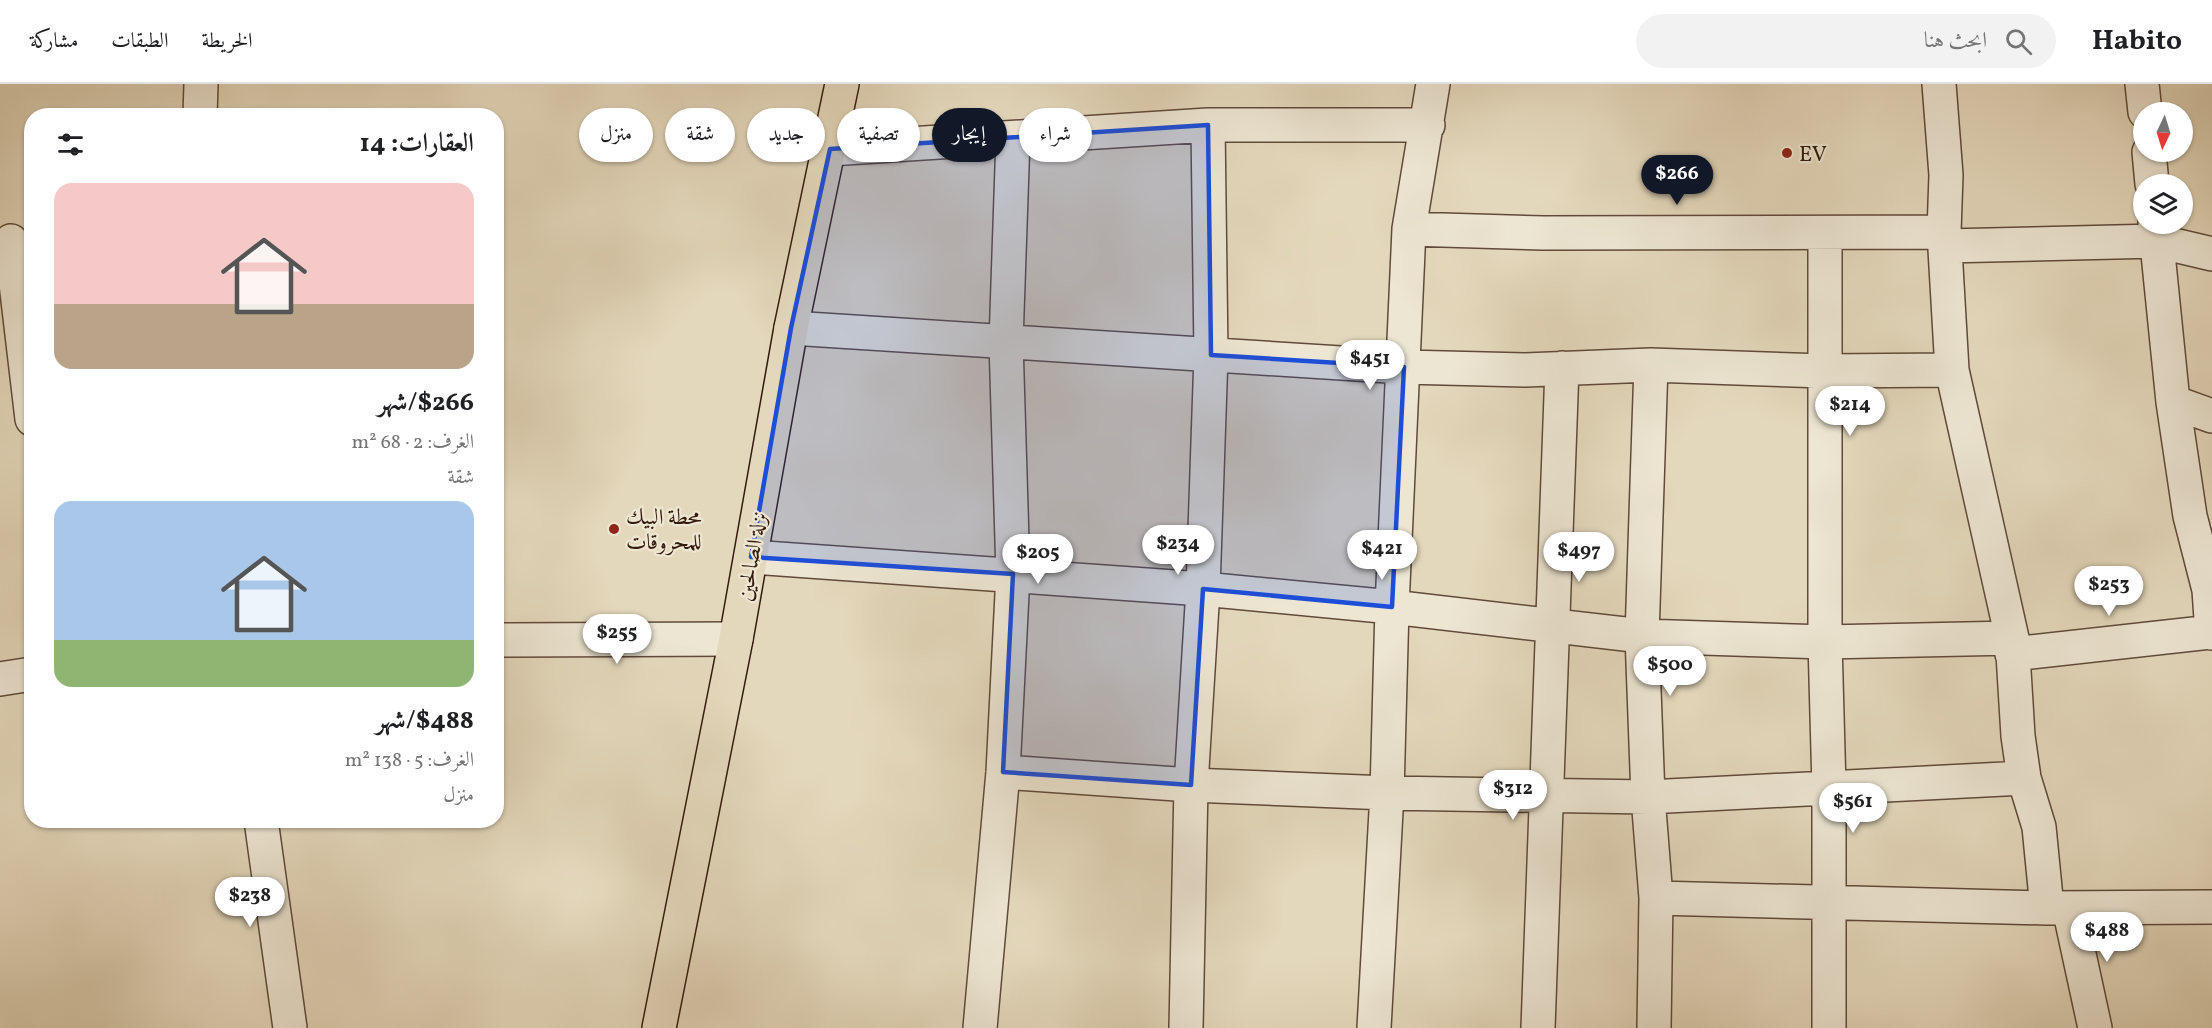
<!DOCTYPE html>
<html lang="ar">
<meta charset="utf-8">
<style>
:root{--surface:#fff;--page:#f2f2f2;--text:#202124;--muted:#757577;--line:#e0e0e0;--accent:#111827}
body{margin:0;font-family:Vollkorn,Amiri,serif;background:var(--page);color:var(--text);direction:rtl;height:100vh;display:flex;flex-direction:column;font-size:22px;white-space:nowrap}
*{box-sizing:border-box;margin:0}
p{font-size:20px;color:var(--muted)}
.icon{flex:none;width:33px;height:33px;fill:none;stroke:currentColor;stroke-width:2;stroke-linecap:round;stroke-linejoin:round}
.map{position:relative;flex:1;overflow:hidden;direction:ltr}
.details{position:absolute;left:24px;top:24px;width:480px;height:720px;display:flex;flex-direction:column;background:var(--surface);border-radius:24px;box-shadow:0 2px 4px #0004;direction:rtl}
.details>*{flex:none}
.guide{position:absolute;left:522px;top:24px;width:570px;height:54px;direction:rtl;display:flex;gap:12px}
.needle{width:39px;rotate:184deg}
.fabs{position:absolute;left:2133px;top:18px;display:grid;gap:12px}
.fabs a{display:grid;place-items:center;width:60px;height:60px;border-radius:50%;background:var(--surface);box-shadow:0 2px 4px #0004;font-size:30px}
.price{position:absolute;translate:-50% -51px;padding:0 14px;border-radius:21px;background:#fff;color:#222;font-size:20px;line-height:39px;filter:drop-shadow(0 2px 3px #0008)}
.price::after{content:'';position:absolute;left:50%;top:36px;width:18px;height:14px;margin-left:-9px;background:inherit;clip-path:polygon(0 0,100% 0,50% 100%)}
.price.active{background:var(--accent);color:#fff}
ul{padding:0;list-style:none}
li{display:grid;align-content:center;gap:12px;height:318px;padding:0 30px}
li span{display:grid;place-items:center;height:186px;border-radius:18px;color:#555}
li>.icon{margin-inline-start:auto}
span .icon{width:108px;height:108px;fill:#fffc;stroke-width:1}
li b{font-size:26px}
h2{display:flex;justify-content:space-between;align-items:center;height:72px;padding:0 30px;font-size:26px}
.pill{padding:0 21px;border-radius:27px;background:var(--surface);box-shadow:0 2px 4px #0004;font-size:21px;line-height:54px}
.pill.active{background:var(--accent);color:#fff}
header{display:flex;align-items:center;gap:36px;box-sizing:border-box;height:84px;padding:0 30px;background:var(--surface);border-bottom:2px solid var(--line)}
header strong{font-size:28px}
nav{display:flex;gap:33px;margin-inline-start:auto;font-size:21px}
.search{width:420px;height:54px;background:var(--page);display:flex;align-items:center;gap:15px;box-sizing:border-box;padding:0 21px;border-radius:33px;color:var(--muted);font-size:22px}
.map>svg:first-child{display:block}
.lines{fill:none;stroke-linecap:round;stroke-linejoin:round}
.minor-casing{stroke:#604a3a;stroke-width:36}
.major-casing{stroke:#341b0e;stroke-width:36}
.minor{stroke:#ede6d3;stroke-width:33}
.major{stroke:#e4d8bc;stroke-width:33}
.marked{fill:#1d4ed8;fill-opacity:0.2;stroke:#1d4ed8;stroke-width:4.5;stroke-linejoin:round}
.poi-dot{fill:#8f2418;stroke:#ede6d3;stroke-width:2}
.labels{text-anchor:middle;stroke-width:4.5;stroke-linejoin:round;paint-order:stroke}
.poi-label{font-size:22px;fill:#341b0e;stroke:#ede6d3;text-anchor:start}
.street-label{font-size:22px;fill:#341b0e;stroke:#ede6d3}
</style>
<header>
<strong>Habito</strong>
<div class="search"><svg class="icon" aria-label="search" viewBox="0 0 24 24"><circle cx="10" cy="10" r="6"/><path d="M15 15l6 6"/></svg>ابحث هنا</div>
<nav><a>الخريطة</a><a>الطبقات</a><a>مشاركة</a></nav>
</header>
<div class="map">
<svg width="2212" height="944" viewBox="0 0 2212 944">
<rect width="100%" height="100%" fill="#e4d8bc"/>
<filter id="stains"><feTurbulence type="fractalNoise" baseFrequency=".00333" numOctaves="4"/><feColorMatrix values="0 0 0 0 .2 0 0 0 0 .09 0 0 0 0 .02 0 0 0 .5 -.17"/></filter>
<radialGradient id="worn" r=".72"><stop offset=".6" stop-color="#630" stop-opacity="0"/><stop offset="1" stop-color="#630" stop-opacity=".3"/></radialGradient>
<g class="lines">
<defs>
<path id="minor" d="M 1939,0 L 1946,91 L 1944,148 L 1952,286 L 2012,554 L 2018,652 L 2024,694 L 2039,743 L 2047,824
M 2142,0 L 2145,28
M 200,32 L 201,0
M 830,65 L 1208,41 L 1428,41
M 2149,68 L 2152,100
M 2155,140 L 2173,318 L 2190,432 L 2209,506 L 2212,549
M 1409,145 L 1543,149 L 1944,148
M 1825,149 L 1825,558 L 1829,704 L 1829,944
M 11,157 L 32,335
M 1945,162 L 2157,157 L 2212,170
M 791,244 L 1404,283 L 1525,286 L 1651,281 L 1824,287 L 1952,286
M 1651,281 L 1642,552 L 1648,713 L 1656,814 L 1654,944
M 2173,318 L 2212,332
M 751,473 L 1203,505 L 1392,523 L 1642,552 L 1825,558 L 2012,554
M 496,556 L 736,555
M 2012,570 L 2212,548
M 0,595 L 32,590
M 1003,688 L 1191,701 L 1387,709 L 1648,713 L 2024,694
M 261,736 L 290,944
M 1656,814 L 2047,824 L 2212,823
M 2069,824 L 2095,944
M 980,944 L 1003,688 L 1013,490 L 1006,258 L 1013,54
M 1186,944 L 1191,701 L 1203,505 L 1211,271 L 1208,41
M 1374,944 L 1387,709 L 1392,523 L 1409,145 L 1433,0
M 1538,944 L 1562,284"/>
<path id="major" d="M 659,944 L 736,555 L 791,244 L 842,0"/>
</defs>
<use href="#minor" class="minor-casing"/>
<use href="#major" class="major-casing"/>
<use href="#minor" class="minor"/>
<use href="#major" class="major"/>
</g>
<path class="marked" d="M 1208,41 L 1211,271 L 1404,283 L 1392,523 L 1203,505 L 1191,701 L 1003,688 L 1013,490 L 751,473 L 791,244 L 830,65 Z"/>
<g class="poi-dot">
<circle cx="1787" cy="69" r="6"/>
<circle cx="614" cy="445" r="6"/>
</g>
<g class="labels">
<g class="poi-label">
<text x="1799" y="77">EV</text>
<text x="626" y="440">محطة البيك<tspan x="626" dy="25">للمحروقات</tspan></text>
</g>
<g class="street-label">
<text transform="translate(751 472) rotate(-80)" y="8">نزلة الصالحين</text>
</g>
</g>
<rect width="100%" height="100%" filter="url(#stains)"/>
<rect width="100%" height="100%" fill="url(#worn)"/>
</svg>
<div class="fabs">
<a><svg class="needle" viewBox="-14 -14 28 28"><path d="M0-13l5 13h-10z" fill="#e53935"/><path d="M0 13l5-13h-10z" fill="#757577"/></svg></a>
<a><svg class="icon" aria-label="layers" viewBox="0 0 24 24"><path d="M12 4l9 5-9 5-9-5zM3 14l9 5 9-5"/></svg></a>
</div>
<b class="price active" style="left:1677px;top:122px">$266</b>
<b class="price" style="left:1370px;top:307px">$451</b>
<b class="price" style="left:1850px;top:353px">$214</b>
<b class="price" style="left:1178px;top:492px">$234</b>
<b class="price" style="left:1382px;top:497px">$421</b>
<b class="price" style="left:1579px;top:499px">$497</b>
<b class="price" style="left:1038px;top:501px">$205</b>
<b class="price" style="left:2109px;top:533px">$253</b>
<b class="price" style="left:617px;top:581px">$255</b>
<b class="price" style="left:1670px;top:613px">$500</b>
<b class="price" style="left:1513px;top:737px">$312</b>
<b class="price" style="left:1853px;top:750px">$561</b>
<b class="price" style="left:250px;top:844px">$238</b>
<b class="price" style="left:2107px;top:879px">$488</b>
<div class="guide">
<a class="pill">شراء</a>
<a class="pill active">إيجار</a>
<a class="pill">تصفية</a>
<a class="pill">جديد</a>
<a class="pill">شقة</a>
<a class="pill">منزل</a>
</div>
<section class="details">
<h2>العقارات: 14<svg class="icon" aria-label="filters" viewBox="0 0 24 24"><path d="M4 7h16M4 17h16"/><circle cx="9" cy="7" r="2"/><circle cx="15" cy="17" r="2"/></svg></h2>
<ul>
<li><span style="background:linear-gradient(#f6c9c9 65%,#b9a48a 0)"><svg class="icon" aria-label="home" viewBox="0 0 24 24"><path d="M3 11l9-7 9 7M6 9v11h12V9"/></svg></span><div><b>$266/شهر</b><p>الغرف: 2 · 68 m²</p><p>شقة</p></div></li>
<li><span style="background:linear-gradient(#a9c7e8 75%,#8fb573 0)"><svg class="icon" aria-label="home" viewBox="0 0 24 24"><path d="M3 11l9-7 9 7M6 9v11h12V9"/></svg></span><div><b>$488/شهر</b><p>الغرف: 5 · 138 m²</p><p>منزل</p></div></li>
</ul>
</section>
</div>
